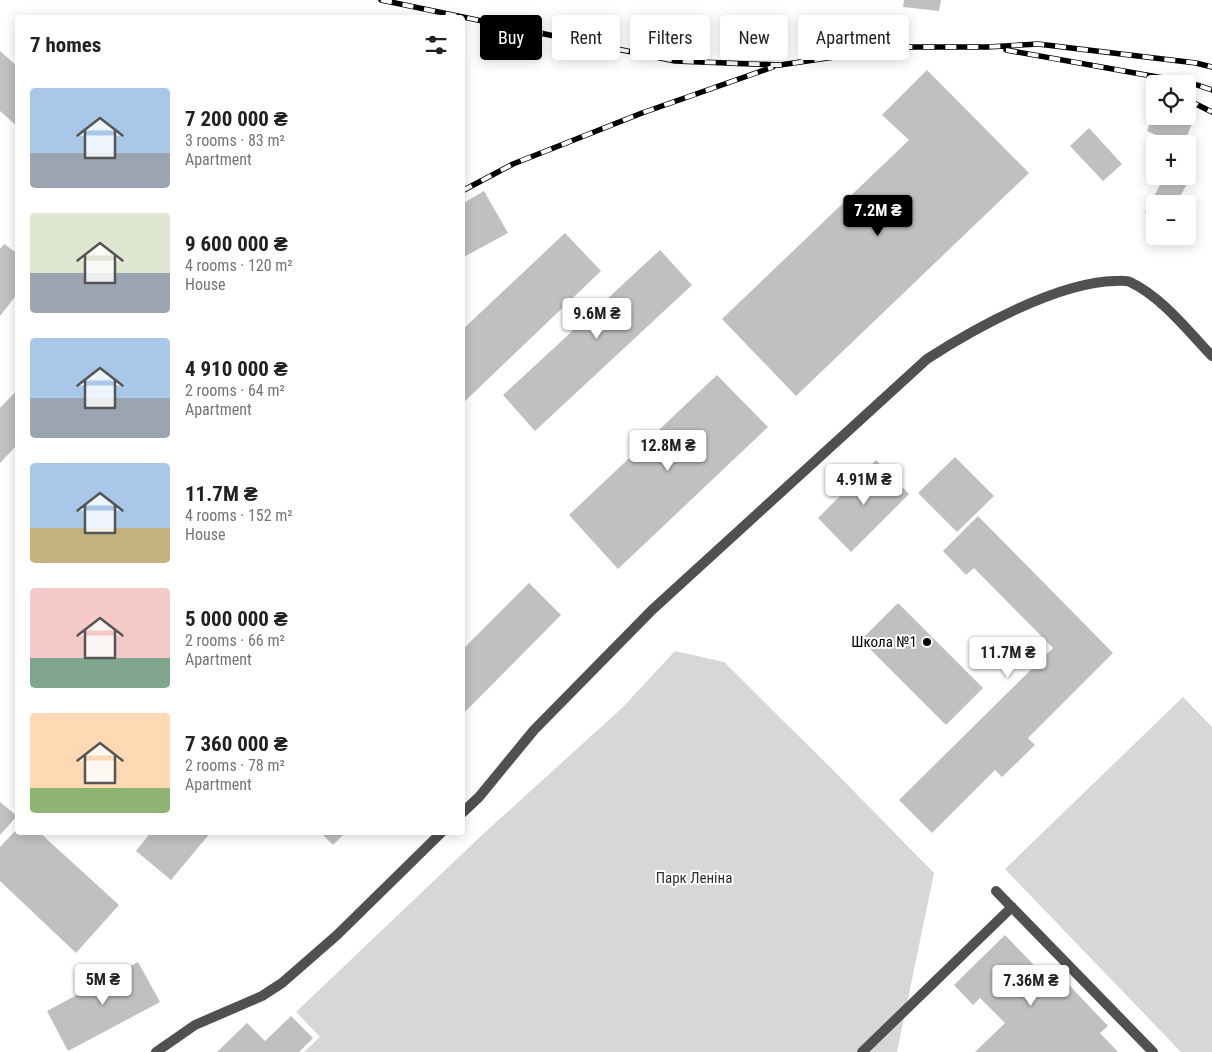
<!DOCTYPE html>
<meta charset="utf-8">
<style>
:root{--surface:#fff;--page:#f6f6f6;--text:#202124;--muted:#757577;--accent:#000}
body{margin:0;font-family:"Roboto Condensed",sans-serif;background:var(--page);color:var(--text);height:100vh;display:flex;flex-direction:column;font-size:19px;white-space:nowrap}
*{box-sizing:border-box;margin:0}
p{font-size:16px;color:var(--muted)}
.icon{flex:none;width:28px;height:28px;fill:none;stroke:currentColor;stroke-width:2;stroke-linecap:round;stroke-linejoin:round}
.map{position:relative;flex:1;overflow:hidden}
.drawer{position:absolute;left:15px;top:15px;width:450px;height:820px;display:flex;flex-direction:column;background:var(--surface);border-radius:5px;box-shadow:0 2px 12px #0003}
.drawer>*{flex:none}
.banner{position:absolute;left:480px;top:15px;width:475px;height:45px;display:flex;gap:10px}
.controls{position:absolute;left:1146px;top:75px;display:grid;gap:10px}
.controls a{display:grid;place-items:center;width:50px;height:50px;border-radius:5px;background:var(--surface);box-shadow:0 2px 12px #0003;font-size:25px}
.price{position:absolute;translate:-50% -42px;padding:0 11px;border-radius:5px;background:#fff;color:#222;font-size:16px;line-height:32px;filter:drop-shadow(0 1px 2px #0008)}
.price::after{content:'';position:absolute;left:50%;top:30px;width:15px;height:11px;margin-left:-8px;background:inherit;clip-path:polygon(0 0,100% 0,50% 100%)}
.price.on{background:var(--accent);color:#fff}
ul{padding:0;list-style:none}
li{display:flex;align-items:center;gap:15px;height:125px;padding:0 15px}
li span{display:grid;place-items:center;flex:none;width:140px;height:100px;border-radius:5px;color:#555}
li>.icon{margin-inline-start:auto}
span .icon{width:60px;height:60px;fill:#fffc;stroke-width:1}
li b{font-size:21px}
h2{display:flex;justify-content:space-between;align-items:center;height:60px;padding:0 15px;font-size:21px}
.pill{padding:0 18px;border-radius:5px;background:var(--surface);box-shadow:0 2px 12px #0003;font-size:18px;line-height:45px}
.pill.on{background:var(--accent);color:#fff}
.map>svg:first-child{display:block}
.green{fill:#d7d7d7}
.building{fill:#c0c0c0}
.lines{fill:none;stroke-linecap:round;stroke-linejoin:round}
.lane{stroke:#505050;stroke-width:10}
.street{stroke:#505050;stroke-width:10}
.rail-casing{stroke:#000;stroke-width:5.5}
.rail{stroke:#fff;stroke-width:4;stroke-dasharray:11;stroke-linecap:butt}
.poi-dot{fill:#000;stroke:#fff;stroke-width:2}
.labels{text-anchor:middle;stroke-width:4;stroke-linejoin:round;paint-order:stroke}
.poi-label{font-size:15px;fill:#000;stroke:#fff;text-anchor:end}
.park-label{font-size:15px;fill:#2e2e2e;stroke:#fff}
</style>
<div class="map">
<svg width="1212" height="1052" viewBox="0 0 1212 1052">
<rect width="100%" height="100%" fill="#fff"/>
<path class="green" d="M 675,651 L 724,662 L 832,769 L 934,873 L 897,1052 L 304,1052 L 320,1037 L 296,1012 L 482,835 L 622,708 Z
M 1183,697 L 1212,727 L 1212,1052 L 1181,1052 L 1005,869 Z"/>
<path class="building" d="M 904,0 L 941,0 L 939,11 L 903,7 Z
M 0,51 L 18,67 L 18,127 L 0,111 Z
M 927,70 L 1029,173 L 796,396 L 722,319 L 909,140 L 882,115 Z
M 1155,111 L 1155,116 L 1181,116 L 1193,121 L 1184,144 L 1178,144 L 1147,131 Z
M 1089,128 L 1122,164 L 1103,181 L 1070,146 Z
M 1188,162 L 1196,167 L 1176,204 L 1155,204 L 1155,218 L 1145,213 L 1165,176 L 1188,176 Z
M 484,191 L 508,233 L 462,258 L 462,204 Z
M 565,233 L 601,271 L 462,404 L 462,330 Z
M 4,244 L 18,254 L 18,293 L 0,316 L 0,249 Z
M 660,250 L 692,285 L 535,431 L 503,395 Z
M 717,375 L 768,427 L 618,569 L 569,515 Z
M 18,389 L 18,444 L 0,463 L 0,408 Z
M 955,457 L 994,496 L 957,532 L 918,493 Z
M 876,460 L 909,494 L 851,552 L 818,518 Z
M 978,516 L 1113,653 L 1028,738 L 1035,745 L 1002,777 L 995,770 L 932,833 L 899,800 L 1053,648 L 974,568 L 966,575 L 943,551 Z
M 529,583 L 561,615 L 462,715 L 462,650 Z
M 898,603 L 983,688 L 946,725 L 861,640 Z
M 0,802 L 17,816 L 0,835 Z
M 18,828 L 18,832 L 39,832 L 119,905 L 76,953 L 0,881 L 0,847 Z
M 151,832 L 211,832 L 171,880 L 136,851 Z
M 320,832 L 346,832 L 333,845 Z
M 1005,935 L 1061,993 L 1069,985 L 1108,1026 L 1100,1033 L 1118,1052 L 975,1052 L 1005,1023 L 980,998 L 973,1005 L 954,985 Z
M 138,962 L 160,1002 L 68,1051 L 47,1011 Z
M 291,1016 L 313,1038 L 299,1052 L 217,1052 L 247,1023 L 265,1041 Z"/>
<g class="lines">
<path class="lane" d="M 996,891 L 1153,1052
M 862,1052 L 1012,907"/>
<path class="street" d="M 462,813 L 479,797 L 534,730 L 652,610 L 927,359 C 975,328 1058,282 1115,281 C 1120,281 1126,280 1130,282 C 1162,297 1188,331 1212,356
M 156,1052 L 195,1025 L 262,996 L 282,983 L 337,935 L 442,832"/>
<defs>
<path id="rail" d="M 381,0 L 675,61 L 780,65 L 902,47 L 987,47 L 1038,44 L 1196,63 L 1212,67
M 1006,50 L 1191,83 L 1212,90
M 1188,100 L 1212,112
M 462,191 L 513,164 L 642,113 L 773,67"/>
</defs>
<use href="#rail" class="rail-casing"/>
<use href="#rail" class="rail"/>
</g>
<circle class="poi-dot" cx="927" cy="642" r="5"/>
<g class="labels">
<g class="poi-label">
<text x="917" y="647">Школа №1</text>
</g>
<g class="park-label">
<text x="694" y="883">Парк Леніна</text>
</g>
</g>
</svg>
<div class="controls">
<a><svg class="icon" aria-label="locate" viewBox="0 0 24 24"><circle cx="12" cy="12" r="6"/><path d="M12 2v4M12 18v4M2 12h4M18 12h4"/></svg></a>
<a>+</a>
<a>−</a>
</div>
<b class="price on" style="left:878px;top:237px">7.2M ₴</b>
<b class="price" style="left:597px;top:340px">9.6M ₴</b>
<b class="price" style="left:668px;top:472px">12.8M ₴</b>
<b class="price" style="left:864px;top:506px">4.91M ₴</b>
<b class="price" style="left:1008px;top:679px">11.7M ₴</b>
<b class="price" style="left:103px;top:1006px">5M ₴</b>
<b class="price" style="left:1031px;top:1007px">7.36M ₴</b>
<div class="banner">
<a class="pill on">Buy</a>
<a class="pill">Rent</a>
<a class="pill">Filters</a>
<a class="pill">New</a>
<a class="pill">Apartment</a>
</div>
<section class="drawer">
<h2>7 homes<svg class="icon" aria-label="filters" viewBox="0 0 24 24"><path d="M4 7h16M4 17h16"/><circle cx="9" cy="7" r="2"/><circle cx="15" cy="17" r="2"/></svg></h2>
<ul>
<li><span style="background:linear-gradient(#a9c7e8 65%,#9aa5b1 0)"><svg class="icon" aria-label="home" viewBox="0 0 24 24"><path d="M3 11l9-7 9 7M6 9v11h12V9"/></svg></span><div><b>7 200 000 ₴</b><p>3 rooms · 83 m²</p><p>Apartment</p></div></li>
<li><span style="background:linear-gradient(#dfe7d0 60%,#9aa5b1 0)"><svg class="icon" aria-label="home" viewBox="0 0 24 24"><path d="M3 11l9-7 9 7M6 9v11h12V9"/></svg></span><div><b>9 600 000 ₴</b><p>4 rooms · 120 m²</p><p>House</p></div></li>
<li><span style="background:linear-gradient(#a9c7e8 60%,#9aa5b1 0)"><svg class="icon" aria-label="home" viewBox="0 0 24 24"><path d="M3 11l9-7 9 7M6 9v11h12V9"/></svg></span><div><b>4 910 000 ₴</b><p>2 rooms · 64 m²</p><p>Apartment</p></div></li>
<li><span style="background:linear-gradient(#a9c7e8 65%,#c2b280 0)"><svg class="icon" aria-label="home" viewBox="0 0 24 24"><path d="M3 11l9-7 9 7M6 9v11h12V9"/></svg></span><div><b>11.7M ₴</b><p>4 rooms · 152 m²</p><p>House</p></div></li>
<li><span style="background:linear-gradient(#f6c9c9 70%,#7fa58c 0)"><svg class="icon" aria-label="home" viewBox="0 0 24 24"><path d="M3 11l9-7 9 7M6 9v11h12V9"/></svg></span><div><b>5 000 000 ₴</b><p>2 rooms · 66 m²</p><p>Apartment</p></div></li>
<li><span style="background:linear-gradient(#ffd9b3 75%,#8fb573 0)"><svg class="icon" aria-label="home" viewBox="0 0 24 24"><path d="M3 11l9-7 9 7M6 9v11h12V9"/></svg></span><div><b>7 360 000 ₴</b><p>2 rooms · 78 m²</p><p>Apartment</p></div></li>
</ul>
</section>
</div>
